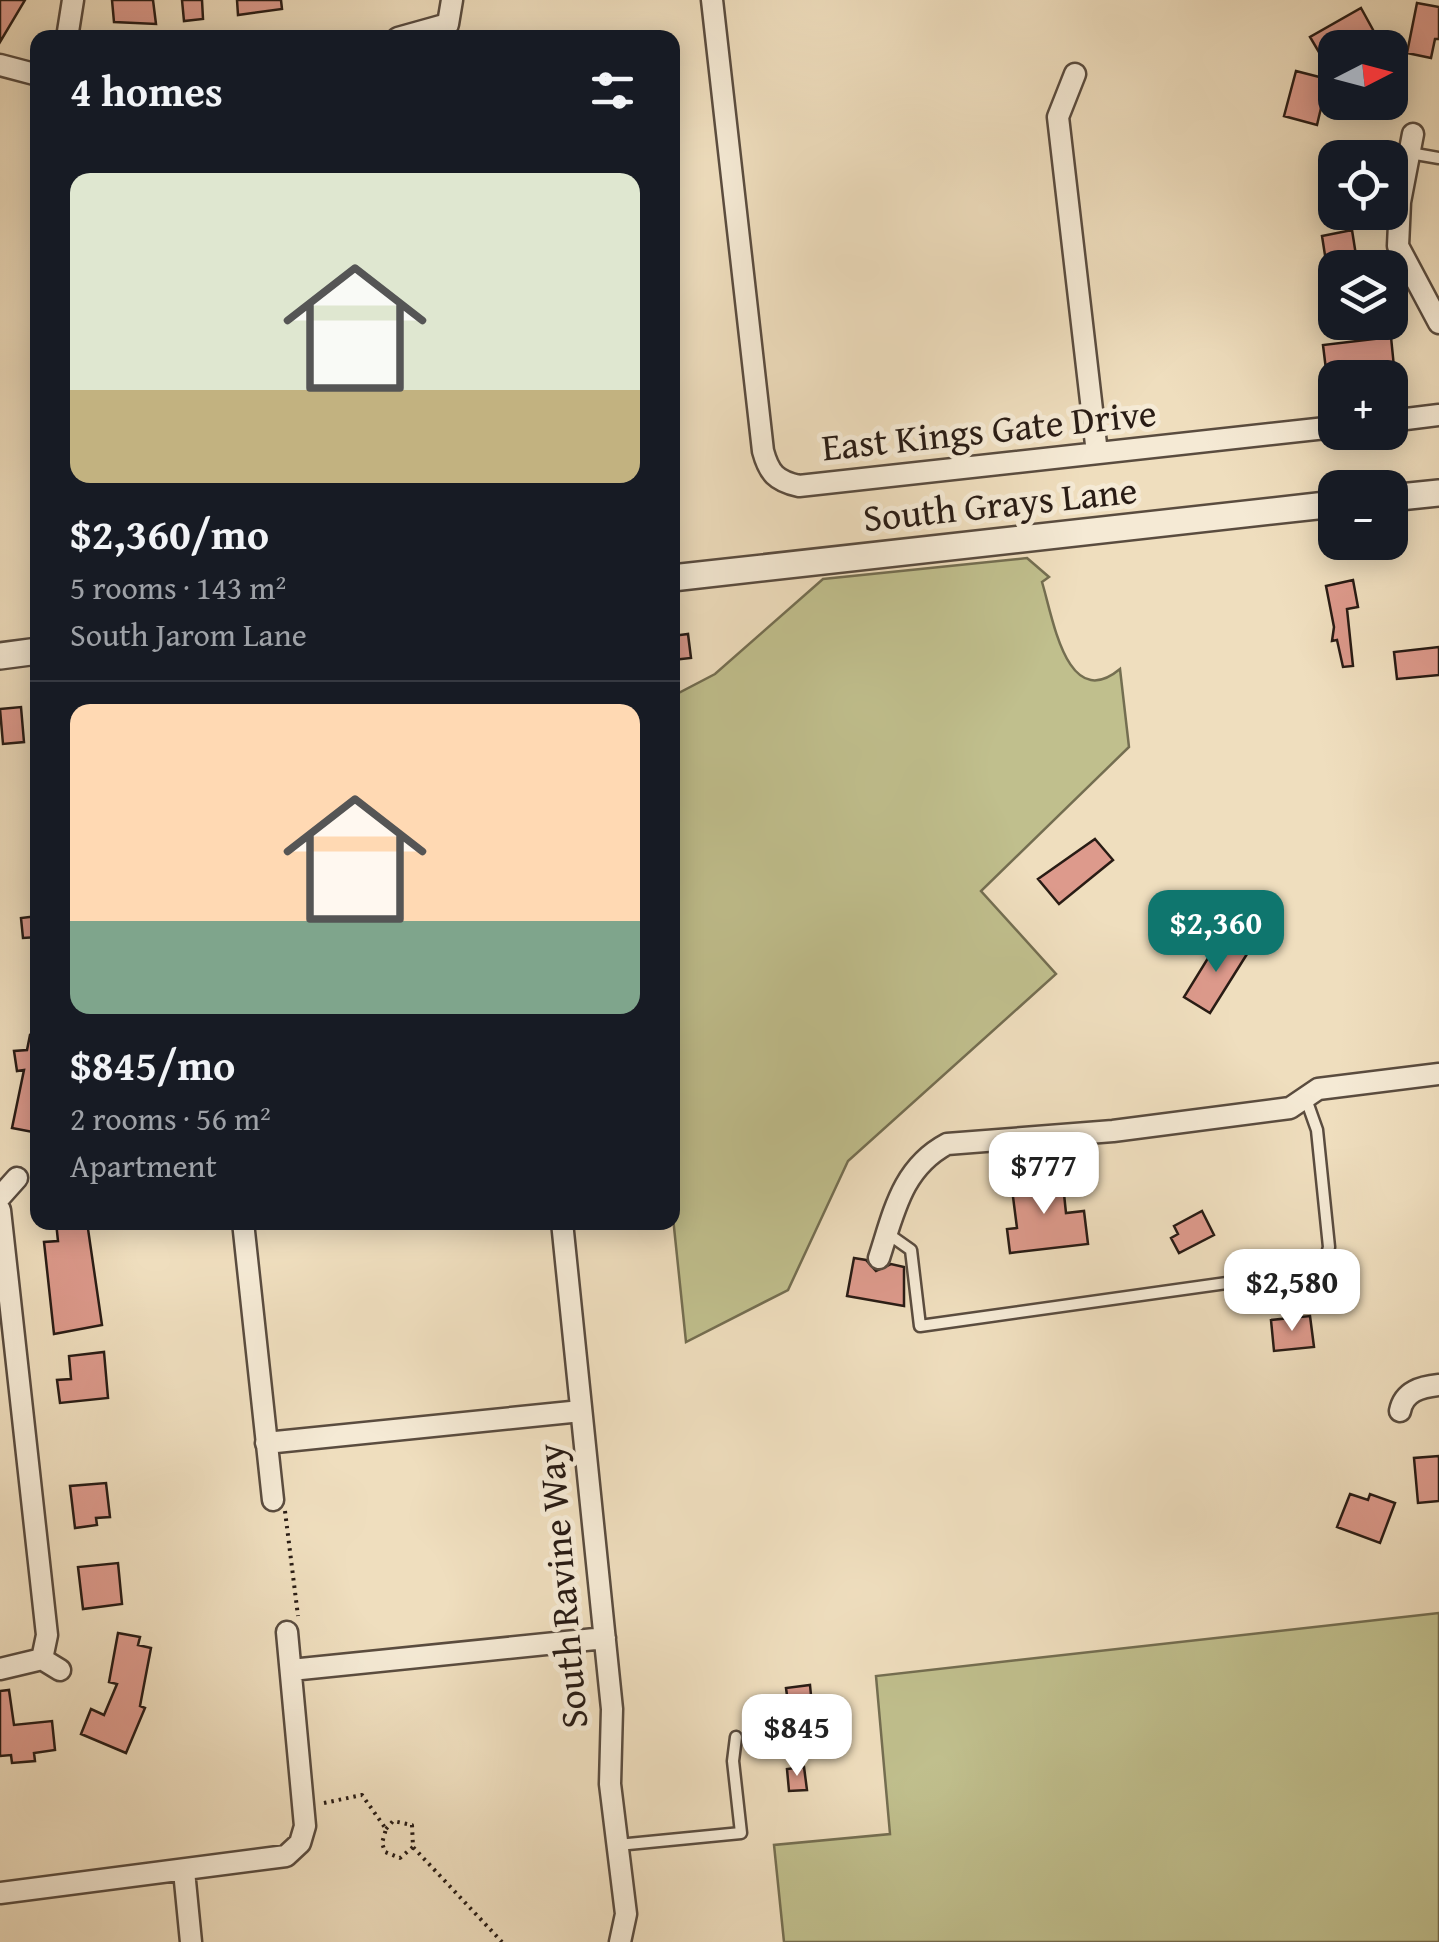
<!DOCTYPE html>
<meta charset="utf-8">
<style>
:root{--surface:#171b24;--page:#20242c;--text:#f1f3f6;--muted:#9ea1a6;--line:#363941;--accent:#0f766e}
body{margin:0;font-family:"Gentium Book Plus",serif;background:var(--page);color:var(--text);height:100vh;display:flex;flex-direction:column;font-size:38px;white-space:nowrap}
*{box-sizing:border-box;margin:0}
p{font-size:32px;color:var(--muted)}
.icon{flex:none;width:55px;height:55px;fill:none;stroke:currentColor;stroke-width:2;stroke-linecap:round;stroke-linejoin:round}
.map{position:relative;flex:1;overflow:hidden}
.details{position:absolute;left:30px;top:30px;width:650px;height:1200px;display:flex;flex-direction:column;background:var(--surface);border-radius:20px;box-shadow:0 5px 25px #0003}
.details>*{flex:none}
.needle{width:65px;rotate:84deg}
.fabs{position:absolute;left:1318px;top:30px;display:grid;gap:20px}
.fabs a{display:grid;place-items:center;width:90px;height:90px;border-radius:20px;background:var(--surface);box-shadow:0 5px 25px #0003;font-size:50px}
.price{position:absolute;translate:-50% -85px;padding:0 22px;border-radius:20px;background:#fff;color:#222;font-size:32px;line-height:65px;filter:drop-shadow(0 2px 5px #0008)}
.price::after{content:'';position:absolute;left:50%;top:60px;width:30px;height:22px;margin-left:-15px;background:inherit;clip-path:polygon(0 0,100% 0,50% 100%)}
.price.on{background:var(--accent);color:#fff}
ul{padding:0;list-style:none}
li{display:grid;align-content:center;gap:20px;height:530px;padding:0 40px}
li+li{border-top:2px solid var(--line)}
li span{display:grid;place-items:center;height:310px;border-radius:20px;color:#555}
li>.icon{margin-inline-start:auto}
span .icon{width:180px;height:180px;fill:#fffc;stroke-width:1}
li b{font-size:42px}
h2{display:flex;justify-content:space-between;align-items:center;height:120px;padding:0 40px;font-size:42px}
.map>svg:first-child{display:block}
.green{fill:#c0bf8d;stroke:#746e51;stroke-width:2.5}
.building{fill:#dd9a8c;stroke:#291c15;stroke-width:2.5}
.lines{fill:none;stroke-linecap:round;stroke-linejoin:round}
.service-casing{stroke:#5a4c3f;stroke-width:15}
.minor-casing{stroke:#5a4c3f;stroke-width:25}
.tertiary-casing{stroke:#5a4c3f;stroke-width:30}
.path{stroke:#291c15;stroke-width:4;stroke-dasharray:2.5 5;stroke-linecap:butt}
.service{stroke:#f5ead5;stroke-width:10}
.minor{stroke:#f5ead5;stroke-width:20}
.tertiary{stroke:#f5ead5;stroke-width:25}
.labels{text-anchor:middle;stroke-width:10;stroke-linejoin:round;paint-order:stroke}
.street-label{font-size:38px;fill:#291c15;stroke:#f5ead5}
</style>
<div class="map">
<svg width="1439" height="1942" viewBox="0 0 1439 1942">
<rect width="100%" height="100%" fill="#efdebe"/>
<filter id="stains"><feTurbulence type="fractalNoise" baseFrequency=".002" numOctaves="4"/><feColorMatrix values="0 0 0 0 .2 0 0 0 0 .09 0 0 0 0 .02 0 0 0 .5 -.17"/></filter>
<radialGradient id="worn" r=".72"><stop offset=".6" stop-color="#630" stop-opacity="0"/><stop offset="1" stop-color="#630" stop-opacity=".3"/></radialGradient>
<path class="green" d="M 1027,558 L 1049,577 L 1042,582 C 1053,618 1067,713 1120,669 L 1129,747 L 981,891 L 1056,974 L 848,1161 L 788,1290 L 686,1342 L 672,1208 L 673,696 L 715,674 L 823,579 Z
M 1439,1613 L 1439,1942 L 784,1942 L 774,1845 L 890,1834 L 876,1676 Z"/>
<path class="building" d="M 0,0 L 25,0 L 0,42 Z
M 112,0 L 153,0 L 156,24 L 114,22 Z
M 182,0 L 202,0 L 203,19 L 184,21 Z
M 237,0 L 281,0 L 282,9 L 238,15 Z
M 1417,3 L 1439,7 L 1439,39 L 1435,39 L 1431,58 L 1407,53 Z
M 1361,8 L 1383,48 L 1357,48 L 1354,42 L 1335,48 L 1323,59 L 1310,37 Z
M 1296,71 L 1335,81 L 1335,112 L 1321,108 L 1317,125 L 1284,116 Z
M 1352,230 L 1358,268 L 1327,268 L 1322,236 Z
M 1391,337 L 1394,367 L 1371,369 L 1372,378 L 1327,378 L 1323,345 Z
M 1353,580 L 1358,607 L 1347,609 L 1353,666 L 1343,667 L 1337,640 L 1332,641 L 1334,627 L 1326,586 Z
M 688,634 L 691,658 L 672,660 L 672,636 Z
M 1439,647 L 1439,675 L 1397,679 L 1394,652 Z
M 21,707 L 24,742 L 3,744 L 0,709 Z
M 1095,839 L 1113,860 L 1059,904 L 1038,879 Z
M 38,916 L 38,937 L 23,938 L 21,918 Z
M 1221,937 L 1247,954 L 1210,1013 L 1184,997 Z
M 30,1035 L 38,1036 L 38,1133 L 12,1128 L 24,1070 L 17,1071 L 14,1051 L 27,1050 Z
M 1062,1175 L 1066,1213 L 1084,1211 L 1088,1244 L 1010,1253 L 1007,1229 L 1017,1228 L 1011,1181 Z
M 1202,1211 L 1214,1235 L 1179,1253 L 1171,1238 L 1178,1234 L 1174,1226 Z
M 56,1222 L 87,1222 L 102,1325 L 54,1334 L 44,1242 L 58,1241 Z
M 854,1258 L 866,1260 L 876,1271 L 891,1264 L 904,1267 L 904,1306 L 847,1296 Z
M 1310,1316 L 1314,1347 L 1274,1351 L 1271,1320 Z
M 104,1352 L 108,1398 L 60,1403 L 57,1380 L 71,1379 L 69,1356 Z
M 1439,1456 L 1439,1501 L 1418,1503 L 1414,1458 Z
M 106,1483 L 110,1517 L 96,1518 L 97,1525 L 75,1528 L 70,1486 Z
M 1350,1494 L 1368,1500 L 1370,1494 L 1395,1503 L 1380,1543 L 1337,1527 Z
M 118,1563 L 122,1604 L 83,1609 L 78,1567 Z
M 118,1633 L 140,1637 L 138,1645 L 151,1648 L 140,1706 L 145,1708 L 126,1753 L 81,1734 L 91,1709 L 104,1715 L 117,1684 L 109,1682 Z
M 810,1685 L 814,1726 L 808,1726 L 809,1731 L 792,1733 L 786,1688 Z
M 9,1690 L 14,1725 L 52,1721 L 55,1750 L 34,1753 L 35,1761 L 12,1763 L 11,1755 L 0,1756 L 0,1691 Z
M 804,1767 L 807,1790 L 789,1791 L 787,1769 Z"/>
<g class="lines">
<defs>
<path id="service" d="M 1410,153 L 1439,158
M 887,1233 L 911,1250 L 920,1326 L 1312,1271 L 1326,1258 L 1329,1247 L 1317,1130 L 1306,1099
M 618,1845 L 741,1833 L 733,1761 L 736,1737"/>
<path id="minor" d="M 712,0 L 763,451 C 769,473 776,481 799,486 L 1335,427
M 67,38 L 73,0
M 398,38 L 448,24 L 452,0
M 0,65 L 38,75
M 1075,74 L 1058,117 L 1097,453
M 1413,134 L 1400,202 L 1398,246 L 1439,323
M 1390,421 L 1439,415
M 0,1197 L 17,1178
M 0,1210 L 47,1635 L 42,1659
M 243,1222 L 273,1500
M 562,1222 L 612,1709 L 610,1784 L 626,1914 L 620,1942
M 879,1258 C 894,1212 902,1168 947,1144 L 1113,1131 L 1290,1108 L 1318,1089 L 1439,1074
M 1400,1411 C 1404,1391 1421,1387 1439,1385
M 266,1443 L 581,1411
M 42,1659 L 60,1670
M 0,1669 L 42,1659
M 291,1670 L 605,1638
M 184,1871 L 191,1942
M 0,1893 L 286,1856 L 300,1843 L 305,1826 L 287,1632"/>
<path id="tertiary" d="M 1390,498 L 1439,493
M 672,578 L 1335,504
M 0,656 L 38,651"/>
</defs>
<use href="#service" class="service-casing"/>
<use href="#minor" class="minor-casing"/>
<use href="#tertiary" class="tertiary-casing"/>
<path class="path" d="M 285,1511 L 298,1616
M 324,1803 L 362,1795 L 386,1829 L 382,1843 L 385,1852 L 400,1858 L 413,1847
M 386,1829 L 393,1821 L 412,1825 L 413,1847 L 502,1942"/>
<use href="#service" class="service"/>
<use href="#minor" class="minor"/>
<use href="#tertiary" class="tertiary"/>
</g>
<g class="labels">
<g class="street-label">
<text transform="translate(989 430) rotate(-6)" y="13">East Kings Gate Drive</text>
<text transform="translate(1000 504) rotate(-6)" y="13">South Grays Lane</text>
<text transform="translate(562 1586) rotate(-95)" y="13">South Ravine Way</text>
</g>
</g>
<rect width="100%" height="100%" filter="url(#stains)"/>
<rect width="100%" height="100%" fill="url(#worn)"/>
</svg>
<div class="fabs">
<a><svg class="needle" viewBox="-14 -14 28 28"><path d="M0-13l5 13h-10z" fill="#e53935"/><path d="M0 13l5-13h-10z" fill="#9ea1a6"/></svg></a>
<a><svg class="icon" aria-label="locate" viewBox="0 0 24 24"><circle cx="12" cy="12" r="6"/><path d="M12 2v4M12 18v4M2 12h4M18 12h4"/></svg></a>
<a><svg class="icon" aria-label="layers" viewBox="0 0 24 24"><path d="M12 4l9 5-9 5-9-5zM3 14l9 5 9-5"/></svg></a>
<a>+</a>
<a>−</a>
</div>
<b class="price on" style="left:1216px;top:975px">$2,360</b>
<b class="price" style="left:1044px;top:1217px">$777</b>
<b class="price" style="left:1292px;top:1334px">$2,580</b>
<b class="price" style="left:797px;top:1779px">$845</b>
<section class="details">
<h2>4 homes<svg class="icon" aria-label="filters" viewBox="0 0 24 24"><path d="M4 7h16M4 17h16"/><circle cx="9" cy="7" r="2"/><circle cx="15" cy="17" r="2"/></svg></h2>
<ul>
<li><span style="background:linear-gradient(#dfe7d0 70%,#c2b280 0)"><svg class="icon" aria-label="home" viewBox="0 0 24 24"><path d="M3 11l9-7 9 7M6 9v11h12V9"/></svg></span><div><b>$2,360/mo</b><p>5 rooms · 143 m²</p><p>South Jarom Lane</p></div></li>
<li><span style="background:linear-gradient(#ffd9b3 70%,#7fa58c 0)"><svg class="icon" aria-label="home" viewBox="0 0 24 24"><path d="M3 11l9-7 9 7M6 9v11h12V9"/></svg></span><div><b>$845/mo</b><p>2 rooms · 56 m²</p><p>Apartment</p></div></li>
</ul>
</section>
</div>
